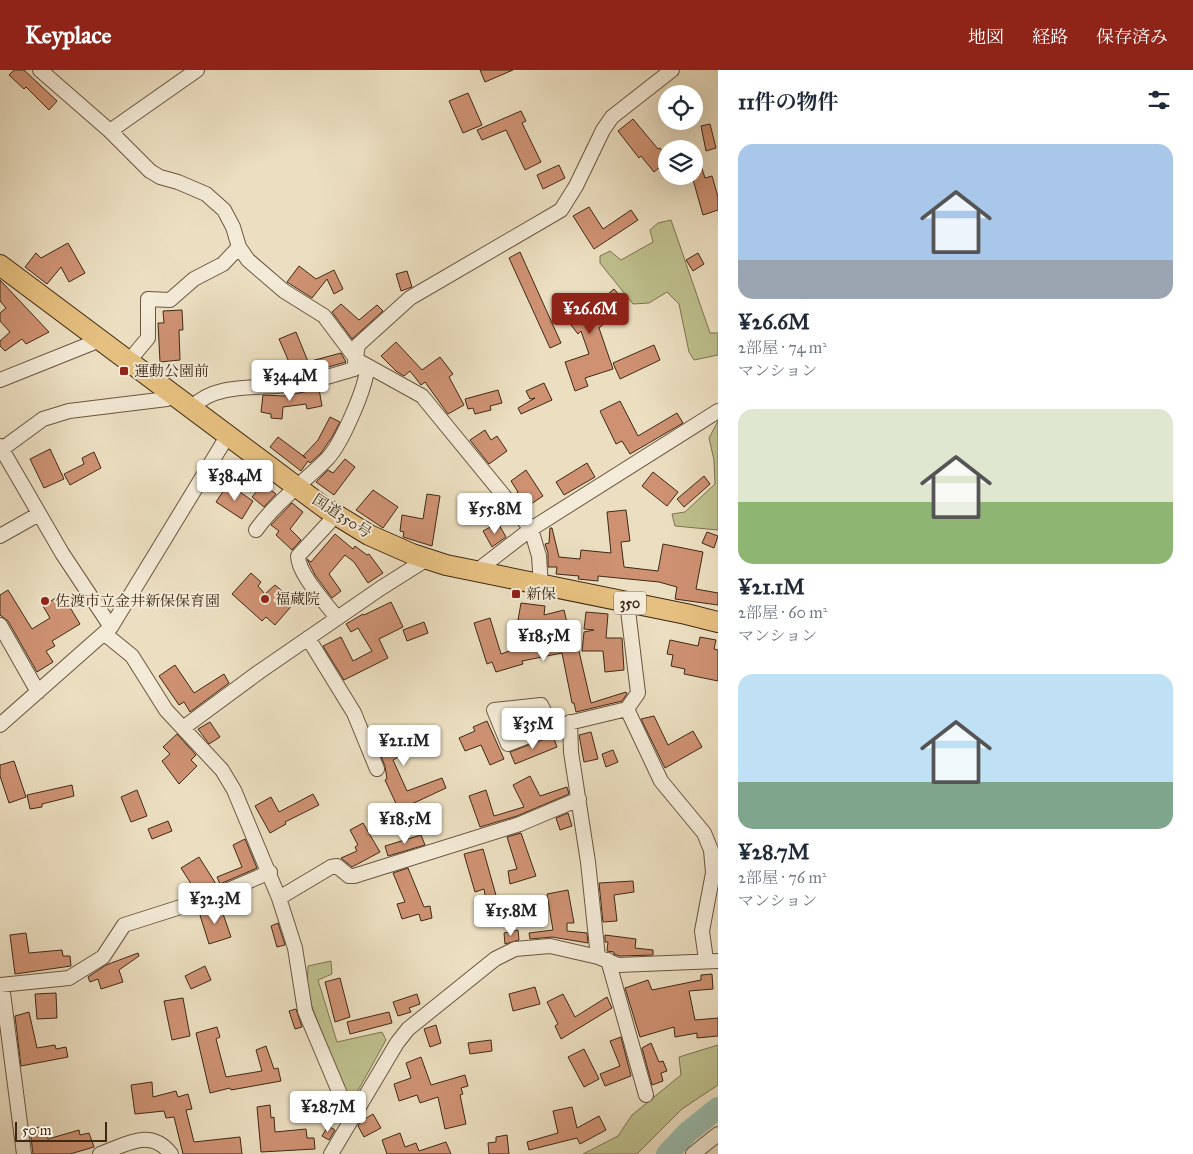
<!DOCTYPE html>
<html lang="ja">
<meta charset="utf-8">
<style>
:root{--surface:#fff;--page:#f2f2f3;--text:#1f2937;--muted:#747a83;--accent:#8f2418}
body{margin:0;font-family:"IM FELL Great Primer","Noto Serif JP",serif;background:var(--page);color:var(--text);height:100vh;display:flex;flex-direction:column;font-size:19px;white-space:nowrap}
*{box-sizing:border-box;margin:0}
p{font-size:16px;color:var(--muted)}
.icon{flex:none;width:28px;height:28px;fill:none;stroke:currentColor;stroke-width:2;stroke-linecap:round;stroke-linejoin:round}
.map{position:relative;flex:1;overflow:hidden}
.panel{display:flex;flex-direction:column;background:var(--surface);width:475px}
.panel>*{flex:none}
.controls{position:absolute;left:658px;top:15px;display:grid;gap:10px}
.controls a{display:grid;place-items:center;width:45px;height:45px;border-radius:50%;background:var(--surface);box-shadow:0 5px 20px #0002;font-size:25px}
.scale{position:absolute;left:15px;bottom:12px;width:92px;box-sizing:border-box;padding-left:5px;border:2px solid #3f2915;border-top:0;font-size:14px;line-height:18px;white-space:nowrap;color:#3f2915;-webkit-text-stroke:4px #f3ead7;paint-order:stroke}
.price{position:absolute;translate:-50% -42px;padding:0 11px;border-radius:5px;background:#fff;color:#222;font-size:16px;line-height:32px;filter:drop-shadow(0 1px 2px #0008)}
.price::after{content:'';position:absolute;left:50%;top:30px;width:15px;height:11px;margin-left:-8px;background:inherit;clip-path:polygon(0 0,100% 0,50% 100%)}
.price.selected{background:var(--accent);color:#fff}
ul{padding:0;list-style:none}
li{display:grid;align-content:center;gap:10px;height:265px;padding:0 20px}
li span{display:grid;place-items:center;height:155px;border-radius:15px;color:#555}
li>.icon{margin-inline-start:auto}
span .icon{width:90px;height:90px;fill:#fffc;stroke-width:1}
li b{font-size:21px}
h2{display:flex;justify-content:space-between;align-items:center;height:60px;padding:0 20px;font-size:21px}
header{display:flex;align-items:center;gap:30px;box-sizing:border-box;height:70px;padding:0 25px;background:var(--accent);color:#fff}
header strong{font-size:24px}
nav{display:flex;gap:28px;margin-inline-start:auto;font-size:18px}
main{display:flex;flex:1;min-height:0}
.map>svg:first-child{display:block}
.green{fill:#bec08e;stroke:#7e7452}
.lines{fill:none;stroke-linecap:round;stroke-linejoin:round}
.river{stroke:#9abdad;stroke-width:22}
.building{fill:#ce9273;stroke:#3f2915}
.minor-casing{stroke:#6a5640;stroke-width:16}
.highway-casing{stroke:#3f2915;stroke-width:22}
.minor{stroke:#f3ead7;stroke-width:14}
.highway{stroke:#e6c080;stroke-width:20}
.poi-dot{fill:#8f2418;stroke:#f3ead7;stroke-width:2}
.labels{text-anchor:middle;stroke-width:4;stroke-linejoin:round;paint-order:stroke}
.shield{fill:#f3ead7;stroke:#75634f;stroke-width:1}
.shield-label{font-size:14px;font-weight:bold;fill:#3f2915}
.poi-label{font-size:15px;fill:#3f2915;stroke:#f3ead7;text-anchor:start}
.street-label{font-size:15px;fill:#3f2915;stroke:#f3ead7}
</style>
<header>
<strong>Keyplace</strong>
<nav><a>地図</a><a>経路</a><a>保存済み</a></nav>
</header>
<main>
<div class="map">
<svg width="718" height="1084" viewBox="0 0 718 1084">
<rect width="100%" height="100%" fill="#ecdfc1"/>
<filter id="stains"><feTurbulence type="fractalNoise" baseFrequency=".004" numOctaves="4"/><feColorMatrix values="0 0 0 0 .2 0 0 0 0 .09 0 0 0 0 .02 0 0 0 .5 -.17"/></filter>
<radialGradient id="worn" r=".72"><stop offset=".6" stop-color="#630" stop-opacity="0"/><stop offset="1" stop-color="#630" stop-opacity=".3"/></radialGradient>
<path class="green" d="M 671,150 L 710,263 L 718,263 L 718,285 L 694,290 L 689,282 L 679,234 L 667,222 L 649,233 L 633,234 L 600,193 L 600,186 L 610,181 L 621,190 L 653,172 L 650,160 L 658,153 Z
M 718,351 L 718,460 L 675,456 L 672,444 L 685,442 L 715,414 L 714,390 L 709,368 Z
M 331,891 L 332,904 L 318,910 L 337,972 L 382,962 L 386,970 L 350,1035 L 307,924 L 308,896 Z
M 718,975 L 718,1015 L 682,1039 L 637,1084 L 583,1084 L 618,1066 L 632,1045 L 681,1005 L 679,987 Z"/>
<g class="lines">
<path class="river" d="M 667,1084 L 688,1062 L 718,1038"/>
</g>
<path class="building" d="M 14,0 L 24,0 L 57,31 L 49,40 L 26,17 L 24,19 L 9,5 Z
M 480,0 L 513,0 L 485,12 Z
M 468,23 L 482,55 L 463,63 L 449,31 Z
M 521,41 L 526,51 L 522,53 L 541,92 L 525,100 L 506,60 L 482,70 L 477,60 Z
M 633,49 L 658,79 L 660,78 L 666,86 L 666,92 L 654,102 L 641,86 L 639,88 L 618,61 Z
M 710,54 L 716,78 L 706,81 L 701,56 Z
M 696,80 L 705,108 L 712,106 L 718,127 L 718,140 L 703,145 L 692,106 L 694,81 Z
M 559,95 L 565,108 L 543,119 L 537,105 Z
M 589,137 L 603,159 L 631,140 L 638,150 L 594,179 L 573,146 Z
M 68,173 L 85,203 L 69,212 L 61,197 L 47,214 L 25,197 L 36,183 L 41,188 Z
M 520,182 L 561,273 L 550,278 L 509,188 Z
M 698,183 L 704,194 L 693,201 L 686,190 Z
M 299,196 L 316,209 L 334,200 L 343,219 L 334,224 L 327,209 L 312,228 L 287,212 Z
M 407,201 L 412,217 L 401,221 L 396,204 Z
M 0,210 L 49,262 L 26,274 L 22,269 L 5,281 L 0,276 L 0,271 L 10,262 L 0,251 L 0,243 L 6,238 L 0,231 Z
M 614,219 L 627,234 L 599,258 L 613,299 L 585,308 L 588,316 L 575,321 L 565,292 L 589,284 L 581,261 L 578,264 L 554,233 L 566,224 L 571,230 L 573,228 L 585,243 Z
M 341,234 L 359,250 L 377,235 L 383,241 L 352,269 L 332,242 Z
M 182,240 L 183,260 L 179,260 L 180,290 L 160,292 L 158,253 L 164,253 L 163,241 Z
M 296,262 L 309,294 L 293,301 L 279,269 Z
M 396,272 L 422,300 L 440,287 L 453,304 L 449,307 L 464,335 L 448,344 L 425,312 L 421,315 L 410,301 L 404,306 L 396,301 L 381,286 Z
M 654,275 L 660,290 L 620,309 L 613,293 Z
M 341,283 L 346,292 L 314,301 L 311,291 Z
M 544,313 L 552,330 L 521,344 L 518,338 L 535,328 L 530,329 L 526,321 Z
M 319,319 L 322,336 L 307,339 L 306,334 L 283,337 L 282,349 L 271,348 L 271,344 L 261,342 L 263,325 L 284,326 Z
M 498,320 L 502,333 L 490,336 L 491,340 L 475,344 L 473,338 L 468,339 L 465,329 Z
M 620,331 L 638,366 L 677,343 L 683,353 L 630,384 L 622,371 L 616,374 L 600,341 Z
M 330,347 L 340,352 L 332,367 L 321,383 L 310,393 L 308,391 L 301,401 L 270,377 L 278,367 L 306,388 L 303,386 L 318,370 Z
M 485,360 L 491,370 L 497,366 L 507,381 L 489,394 L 470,370 Z
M 50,379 L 64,409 L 44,418 L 30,389 Z
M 94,382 L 101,398 L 70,415 L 64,404 L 84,394 L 82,388 Z
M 345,389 L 355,397 L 334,425 L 316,412 L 328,400 L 333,403 Z
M 587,393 L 595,407 L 564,425 L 556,412 Z
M 526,400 L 543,426 L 525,438 L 515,425 L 518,422 L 511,411 Z
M 653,402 L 678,422 L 667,436 L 642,416 Z
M 704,406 L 710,414 L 684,437 L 677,429 Z
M 228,414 L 253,431 L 242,449 L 216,432 Z
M 263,414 L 276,424 L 264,437 L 252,427 Z
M 373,420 L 398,437 L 383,458 L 356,440 Z
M 427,424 L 440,426 L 432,476 L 403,467 L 404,462 L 400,461 L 402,445 L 423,449 Z
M 292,433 L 303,442 L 290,459 L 301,470 L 292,480 L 276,465 L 279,461 L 271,455 Z
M 626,440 L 630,471 L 621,472 L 624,497 L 658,501 L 663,474 L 703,482 L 696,519 L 718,523 L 718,535 L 675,529 L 677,517 L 659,512 L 598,506 L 598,511 L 578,509 L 579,506 L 556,504 L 557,497 L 548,497 L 548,483 L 545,474 L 549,473 L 550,458 L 552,458 L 559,487 L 580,489 L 581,480 L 611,483 L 607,442 Z
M 498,453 L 506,467 L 492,477 L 483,461 Z
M 707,462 L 718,466 L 714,478 L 702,473 Z
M 335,464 L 353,479 L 355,476 L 367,485 L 369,484 L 383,503 L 368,513 L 354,492 L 345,485 L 329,504 L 341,521 L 332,528 L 315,505 L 307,489 L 311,492 Z
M 251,503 L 261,512 L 258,516 L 265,524 L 275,515 L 295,532 L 275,555 L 266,547 L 262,551 L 232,524 Z
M 8,520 L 32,559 L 50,548 L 43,536 L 62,524 L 80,554 L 52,571 L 55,576 L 46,581 L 53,592 L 37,602 L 8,551 L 0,545 L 0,525 Z
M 391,532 L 403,557 L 379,569 L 388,588 L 344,610 L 323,576 L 341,567 L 353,591 L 372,581 L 358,558 L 351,562 L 346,554 L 363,544 L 364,545 Z
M 521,533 L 545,536 L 544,545 L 564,540 L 568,557 L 518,550 Z
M 586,542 L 608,544 L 606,568 L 622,568 L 624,600 L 605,602 L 603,581 L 582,581 L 584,562 L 594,560 L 584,559 Z
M 490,548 L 501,584 L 521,577 L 521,574 L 575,564 L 591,633 L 626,622 L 627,624 L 622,631 L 576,642 L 574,633 L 572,633 L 562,583 L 522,591 L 523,594 L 496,602 L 492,592 L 487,594 L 474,553 Z
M 424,552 L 428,563 L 407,571 L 403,560 Z
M 700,567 L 716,570 L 714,579 L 718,580 L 718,611 L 684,604 L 685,599 L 671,596 L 673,585 L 667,584 L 670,570 L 698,576 Z
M 175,595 L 194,623 L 224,604 L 229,613 L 190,642 L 184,632 L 179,635 L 159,606 Z
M 654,646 L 668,675 L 693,661 L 702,677 L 665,698 L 641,649 Z
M 487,651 L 504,689 L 490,695 L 481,675 L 465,681 L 459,668 L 475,661 L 473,657 Z
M 210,652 L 220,667 L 209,674 L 198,659 Z
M 424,656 L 431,669 L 393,690 L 407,721 L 442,708 L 446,718 L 399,740 L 385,710 L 387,709 L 385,696 L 371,662 L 381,658 L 388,674 Z
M 591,662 L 598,689 L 584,692 L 579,665 Z
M 177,664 L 196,685 L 191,690 L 197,696 L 179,714 L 162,691 L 170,684 L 163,677 Z
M 553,666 L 557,677 L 515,694 L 510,682 Z
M 613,680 L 618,692 L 606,697 L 602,684 Z
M 14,691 L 26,727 L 9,733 L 0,706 L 0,695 Z
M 530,706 L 540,726 L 567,717 L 569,724 L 517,746 L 480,757 L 469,726 L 486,720 L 494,746 L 524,737 L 513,715 Z
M 72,715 L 74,726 L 42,734 L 42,737 L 30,739 L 27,725 Z
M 137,720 L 147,746 L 131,752 L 121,727 Z
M 313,724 L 319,735 L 285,752 L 286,754 L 270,763 L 255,736 L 271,727 L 279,742 Z
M 568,743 L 572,756 L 560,760 L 556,748 Z
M 168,751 L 172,761 L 152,769 L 148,759 Z
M 363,753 L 380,782 L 352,797 L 341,788 L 357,781 L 355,777 L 358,775 L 350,760 Z
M 521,763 L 536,806 L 510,814 L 508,801 L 517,799 L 507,767 Z
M 421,765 L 425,775 L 388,786 L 385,776 Z
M 245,769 L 257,798 L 220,814 L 217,807 L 242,797 L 233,775 Z
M 483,779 L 497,829 L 486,830 L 484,819 L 475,822 L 464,784 Z
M 199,787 L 216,814 L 197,823 L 181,798 Z
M 408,798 L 424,837 L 430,836 L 432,848 L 421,851 L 419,844 L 402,849 L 397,834 L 405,832 L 393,803 Z
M 633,811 L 634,822 L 614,825 L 617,851 L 603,852 L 599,813 Z
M 568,820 L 574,853 L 567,853 L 567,861 L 587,863 L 588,873 L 552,867 L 530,869 L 529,863 L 553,860 L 547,824 Z
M 220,835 L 231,867 L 209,874 L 199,842 Z
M 278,853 L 285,875 L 277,877 L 271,856 Z
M 518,860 L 519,870 L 505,874 L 504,863 Z
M 26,863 L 29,883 L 62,880 L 63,886 L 70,886 L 71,896 L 15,904 L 10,865 Z
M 605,865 L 636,869 L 635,878 L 653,880 L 653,885 L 620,886 L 614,884 L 614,882 L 607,881 L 608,872 L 605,872 Z
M 138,883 L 139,886 L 119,900 L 123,912 L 101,919 L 98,909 L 90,912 L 88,907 L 106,895 Z
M 205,896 L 211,910 L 191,919 L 185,906 Z
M 712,904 L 713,919 L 689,921 L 695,950 L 718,948 L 718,966 L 697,968 L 697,963 L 675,967 L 674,957 L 640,967 L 625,918 L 648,910 L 652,920 L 701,910 L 701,905 Z
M 340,908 L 350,947 L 335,952 L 325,912 Z
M 535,917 L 540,934 L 513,941 L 509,924 Z
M 56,923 L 57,948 L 37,949 L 35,924 Z
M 417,924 L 420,934 L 409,938 L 411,942 L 398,946 L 393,932 Z
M 563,924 L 575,947 L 607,927 L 612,938 L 561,969 L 555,956 L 558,954 L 547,932 Z
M 183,928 L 190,966 L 172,970 L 164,931 Z
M 296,939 L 302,957 L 295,959 L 289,941 Z
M 29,942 L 37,978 L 55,975 L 56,979 L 66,977 L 68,987 L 21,996 L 15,946 Z
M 389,942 L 392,953 L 350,964 L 347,952 Z
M 436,955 L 441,973 L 430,977 L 424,959 Z
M 217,957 L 220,967 L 216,969 L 226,1007 L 262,1001 L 256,980 L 266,976 L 274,999 L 278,998 L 281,1011 L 231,1020 L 230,1018 L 210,1023 L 196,963 Z
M 621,967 L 631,1006 L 605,1016 L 600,1004 L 620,996 L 610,971 Z
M 491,970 L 492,981 L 470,984 L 468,973 Z
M 651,973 L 659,992 L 663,991 L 667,1001 L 661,1003 L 663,1011 L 652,1015 L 642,978 Z
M 584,979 L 599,1009 L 584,1017 L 568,987 Z
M 421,987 L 431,1015 L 465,1005 L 468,1016 L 461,1018 L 463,1024 L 460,1025 L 466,1054 L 445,1059 L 438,1027 L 420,1033 L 417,1025 L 399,1031 L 394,1014 L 411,1008 L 406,993 Z
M 152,1012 L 153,1027 L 176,1021 L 178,1027 L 188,1024 L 192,1039 L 186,1040 L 194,1072 L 240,1067 L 242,1084 L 183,1084 L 174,1047 L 166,1048 L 164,1041 L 135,1044 L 131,1015 Z
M 270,1035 L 271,1048 L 274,1047 L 275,1062 L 306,1059 L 307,1068 L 314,1068 L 315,1079 L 261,1082 L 257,1037 Z
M 572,1037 L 577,1058 L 599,1046 L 606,1060 L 580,1074 L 577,1068 L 529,1080 L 527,1072 L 558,1063 L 553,1041 Z
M 373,1044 L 381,1058 L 364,1067 L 358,1056 L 360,1052 Z
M 45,1056 L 48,1069 L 79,1060 L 80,1065 L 89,1063 L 94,1077 L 70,1084 L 33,1084 L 30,1059 Z
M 328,1056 L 335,1060 L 329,1070 L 322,1066 Z
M 400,1063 L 405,1077 L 416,1073 L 419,1081 L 446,1072 L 451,1084 L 387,1084 L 382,1070 Z
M 507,1065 L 509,1084 L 489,1084 L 488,1073 L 496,1072 L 496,1067 Z"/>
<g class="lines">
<defs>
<path id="minor" d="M 40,0 L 110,61 L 150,101 L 160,107 L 178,112 L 206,124 L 224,140 L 233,157 L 239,177 L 248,190 L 284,221 L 324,246 L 357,290 L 422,326 L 531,459 L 539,486 L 541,516
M 110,61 L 197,0
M 128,292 L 148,268 L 148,229 L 170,230 L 194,209 L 223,194 L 239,177
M 0,310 L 100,270
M 191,338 C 219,309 266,321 302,313 C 319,310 337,304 354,299 L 358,275 L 410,228 L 561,140 L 576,116 L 603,60 L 612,47 L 672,0
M 0,376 L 62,483 L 111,557
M 2,379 L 43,349 L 69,341 L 167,329 L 174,325
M 336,445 L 298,486 C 298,504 326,533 337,548
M 256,460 C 276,432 303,413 327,389 C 341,375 367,316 367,297
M 0,466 L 39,444
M 474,503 L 531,459 L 718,341
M 627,532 L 638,623 L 627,639 L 661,711 L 704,763 L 711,780 L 713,803 L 702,861 L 706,890
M 0,555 L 38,622
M 105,564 L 132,586 L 166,640 L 222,700 L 234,720 L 279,828 L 295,878 L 305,941 L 351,1050
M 308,568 L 354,643 L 377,699
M 570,652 L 571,682 L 588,792 L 598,887
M 0,655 L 111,557 L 228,365
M 552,657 L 541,635 L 494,640 L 508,674 L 552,657 L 627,639
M 183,658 L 259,602 L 381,518 L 427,489
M 279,828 L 331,797 L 337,796 L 349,806 L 354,806 L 520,754 L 579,729
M 608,890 L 646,1025
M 0,915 L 69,908 L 103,887 L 124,855 L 212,827 L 270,802
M 2,915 L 24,1084
M 100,1084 C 126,1075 150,1057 171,1084
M 331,1084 L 397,973 L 408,959 L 495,889 L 515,879 L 550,876 L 598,887 L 618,895 L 718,891
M 693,1084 L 718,1064"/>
<path id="highway" d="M 0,195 L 325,438 L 369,465 L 412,484 L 446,495 L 686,544 L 718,552"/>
</defs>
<use href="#minor" class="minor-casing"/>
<use href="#highway" class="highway-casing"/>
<use href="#minor" class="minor"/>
<use href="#highway" class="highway"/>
</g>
<g class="poi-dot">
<rect x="119" y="296" width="10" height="10" rx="2.5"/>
<rect x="511" y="519" width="10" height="10" rx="2.5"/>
<circle cx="265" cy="529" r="5"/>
<circle cx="45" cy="531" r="5"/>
</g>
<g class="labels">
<rect class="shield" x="614" y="521.5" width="32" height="23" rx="4"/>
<g class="shield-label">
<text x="630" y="538">350</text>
</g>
<g class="poi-label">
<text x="134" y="306">運動公園前</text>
<text x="526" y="529">新保</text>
<text x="275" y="534">福蔵院</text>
<text x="55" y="536">佐渡市立金井新保保育園</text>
</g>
<g class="street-label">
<text transform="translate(342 446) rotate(33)" y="5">国道350号</text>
</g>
</g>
<rect width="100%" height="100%" filter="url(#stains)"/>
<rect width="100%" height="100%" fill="url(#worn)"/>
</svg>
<div class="controls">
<a><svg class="icon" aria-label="locate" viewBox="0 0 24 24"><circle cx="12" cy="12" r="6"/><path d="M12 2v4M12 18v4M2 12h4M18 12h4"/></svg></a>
<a><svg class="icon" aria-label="layers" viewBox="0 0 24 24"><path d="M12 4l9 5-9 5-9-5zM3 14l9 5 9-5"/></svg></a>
</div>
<div class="scale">50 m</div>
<b class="price selected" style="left:590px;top:265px">¥26.6M</b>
<b class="price" style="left:290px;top:332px">¥34.4M</b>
<b class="price" style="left:235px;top:432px">¥38.4M</b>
<b class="price" style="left:495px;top:465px">¥55.8M</b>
<b class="price" style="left:544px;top:592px">¥18.5M</b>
<b class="price" style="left:533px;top:680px">¥35M</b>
<b class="price" style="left:404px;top:697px">¥21.1M</b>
<b class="price" style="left:405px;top:775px">¥18.5M</b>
<b class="price" style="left:215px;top:855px">¥32.3M</b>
<b class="price" style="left:511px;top:867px">¥15.8M</b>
<b class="price" style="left:328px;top:1063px">¥28.7M</b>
</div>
<section class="panel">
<h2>11件の物件<svg class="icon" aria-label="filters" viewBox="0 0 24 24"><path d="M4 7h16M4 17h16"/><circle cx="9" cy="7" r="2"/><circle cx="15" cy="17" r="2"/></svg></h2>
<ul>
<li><span style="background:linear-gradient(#a9c7e8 75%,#9aa5b1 0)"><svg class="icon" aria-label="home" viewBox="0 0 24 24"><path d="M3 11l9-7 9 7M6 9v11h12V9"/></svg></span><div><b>¥26.6M</b><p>2部屋 · 74 m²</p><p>マンション</p></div></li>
<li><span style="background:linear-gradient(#dfe7d0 60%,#8fb573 0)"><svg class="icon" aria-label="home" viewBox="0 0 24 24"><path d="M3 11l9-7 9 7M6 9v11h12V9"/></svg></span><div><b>¥21.1M</b><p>2部屋 · 60 m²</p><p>マンション</p></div></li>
<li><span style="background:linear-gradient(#bfe0f5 70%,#7fa58c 0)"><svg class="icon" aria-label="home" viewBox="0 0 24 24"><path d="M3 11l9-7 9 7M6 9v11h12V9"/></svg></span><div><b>¥28.7M</b><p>2部屋 · 76 m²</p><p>マンション</p></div></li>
</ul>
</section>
</main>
